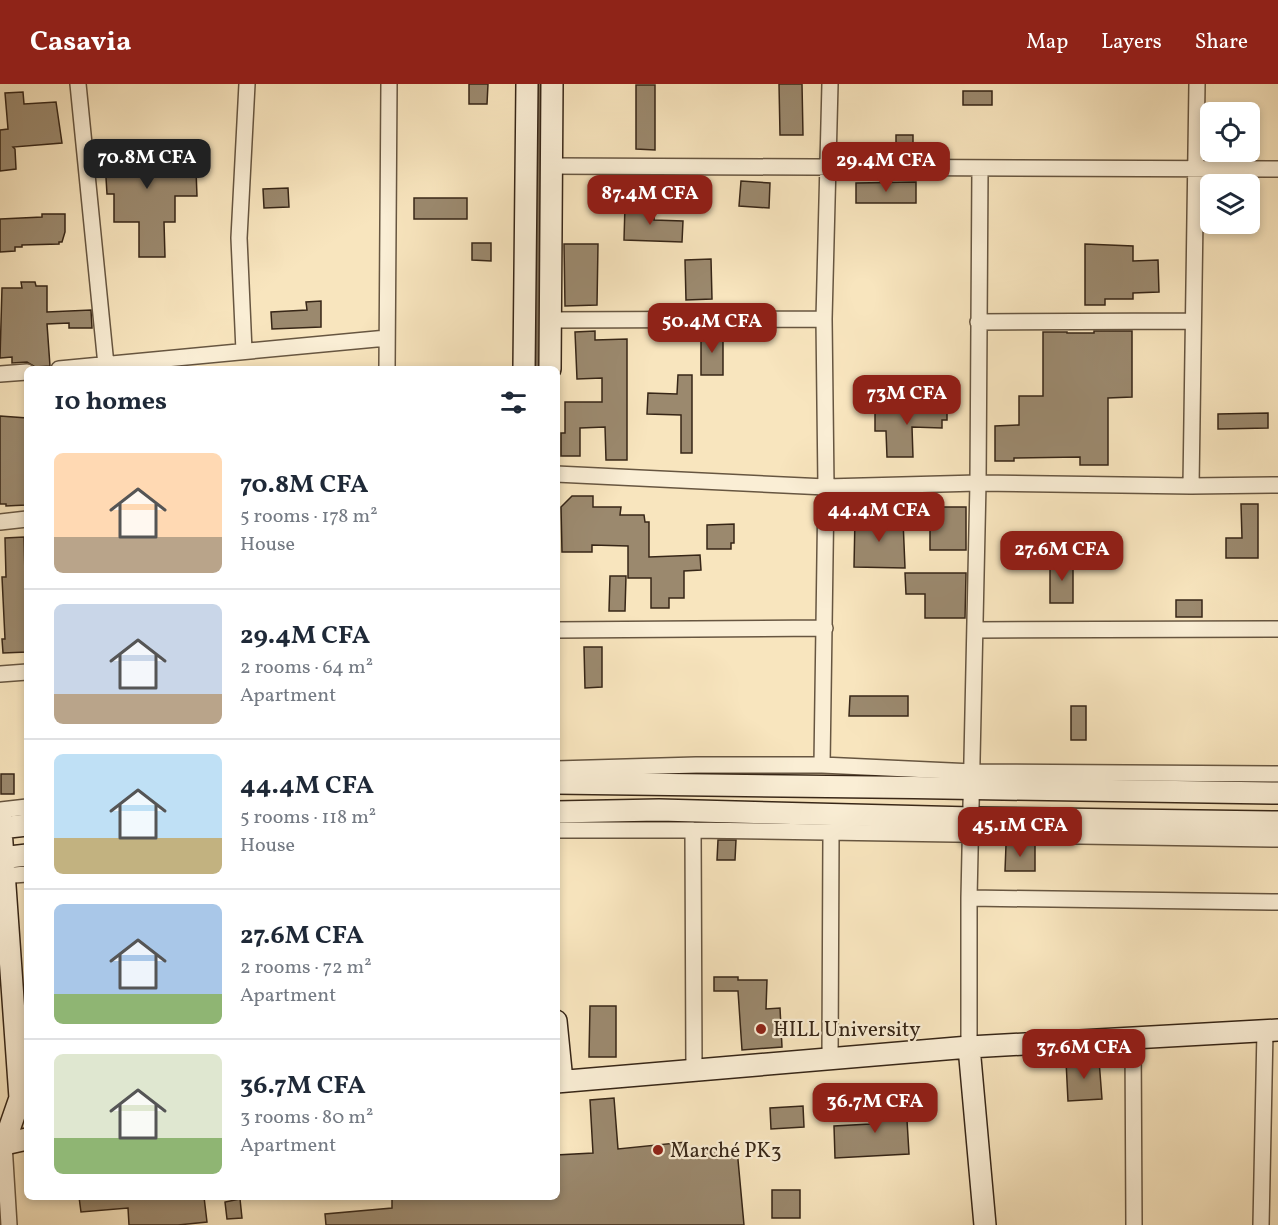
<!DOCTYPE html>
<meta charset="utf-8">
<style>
:root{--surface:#fff;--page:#f2f2f3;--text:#1f2937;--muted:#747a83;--line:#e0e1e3;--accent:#8f2418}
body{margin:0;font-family:Vollkorn,serif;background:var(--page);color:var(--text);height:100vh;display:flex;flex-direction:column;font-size:22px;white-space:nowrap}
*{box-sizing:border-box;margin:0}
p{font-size:20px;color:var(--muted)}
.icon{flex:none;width:33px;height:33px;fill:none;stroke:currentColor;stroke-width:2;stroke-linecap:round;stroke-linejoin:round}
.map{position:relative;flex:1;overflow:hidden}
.sheet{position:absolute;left:24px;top:282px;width:536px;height:834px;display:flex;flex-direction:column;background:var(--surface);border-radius:9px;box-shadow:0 3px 9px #0003}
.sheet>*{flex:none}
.tools{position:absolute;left:1200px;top:18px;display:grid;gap:12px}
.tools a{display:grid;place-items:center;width:60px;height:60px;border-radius:9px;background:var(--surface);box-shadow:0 3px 9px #0003;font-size:30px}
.price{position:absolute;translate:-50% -51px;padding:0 14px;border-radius:12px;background:var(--accent);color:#fff;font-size:20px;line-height:39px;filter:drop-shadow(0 2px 3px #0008)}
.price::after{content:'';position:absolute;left:50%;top:36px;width:18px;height:14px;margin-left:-9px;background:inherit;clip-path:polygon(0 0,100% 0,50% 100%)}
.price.active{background:#222;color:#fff}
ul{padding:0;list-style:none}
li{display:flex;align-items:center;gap:18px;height:150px;padding:0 30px}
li+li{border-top:2px solid var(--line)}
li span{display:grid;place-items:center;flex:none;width:168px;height:120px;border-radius:9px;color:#555}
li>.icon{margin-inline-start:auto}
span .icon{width:72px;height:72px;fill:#fffc;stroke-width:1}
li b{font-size:26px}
h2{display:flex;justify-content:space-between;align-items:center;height:72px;padding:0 30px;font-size:26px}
header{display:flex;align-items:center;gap:36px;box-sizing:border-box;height:84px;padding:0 30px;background:var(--accent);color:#fff}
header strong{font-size:28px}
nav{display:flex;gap:33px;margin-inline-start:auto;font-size:21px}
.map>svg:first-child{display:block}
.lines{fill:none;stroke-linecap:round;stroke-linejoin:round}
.stream{stroke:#837259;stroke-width:4.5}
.building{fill:#9b896e;stroke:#372617;stroke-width:1.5}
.street-casing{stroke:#675641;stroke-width:18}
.secondary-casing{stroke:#372617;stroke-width:24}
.street{stroke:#faeed5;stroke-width:15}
.secondary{stroke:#faeed5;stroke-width:21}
.poi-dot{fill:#8f2418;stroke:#faeed5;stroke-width:2}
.labels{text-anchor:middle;stroke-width:4.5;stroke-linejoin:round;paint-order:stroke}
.poi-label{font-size:21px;fill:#372617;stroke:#faeed5;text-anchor:start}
</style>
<header>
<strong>Casavia</strong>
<nav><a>Map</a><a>Layers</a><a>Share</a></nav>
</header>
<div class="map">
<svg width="1278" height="1141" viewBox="0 0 1278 1141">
<rect width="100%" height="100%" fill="#f8e5be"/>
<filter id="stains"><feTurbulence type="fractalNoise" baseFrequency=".00333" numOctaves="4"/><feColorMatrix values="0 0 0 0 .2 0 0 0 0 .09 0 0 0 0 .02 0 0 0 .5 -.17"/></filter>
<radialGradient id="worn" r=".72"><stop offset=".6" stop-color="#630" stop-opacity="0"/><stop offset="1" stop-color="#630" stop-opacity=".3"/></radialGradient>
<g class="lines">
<path class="stream" d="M 538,285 L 540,0"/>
</g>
<path class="building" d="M 469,0 L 488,0 L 487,20 L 469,20 Z
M 779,0 L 802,0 L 803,51 L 780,51 Z
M 636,1 L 655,1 L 655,66 L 636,65 Z
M 963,7 L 992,7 L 992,21 L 963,21 Z
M 23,8 L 24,20 L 56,18 L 62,59 L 13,63 L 15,65 L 16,85 L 0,87 L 0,46 L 8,45 L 5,9 Z
M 896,51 L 913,51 L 913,71 L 896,71 Z
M 172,59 L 173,86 L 196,86 L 197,112 L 175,112 L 175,138 L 164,138 L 165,173 L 139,173 L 139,138 L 114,138 L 114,110 L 107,110 L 104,61 Z
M 621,96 L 621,114 L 596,115 L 595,97 Z
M 741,97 L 770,99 L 769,124 L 739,122 Z
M 916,98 L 916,119 L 856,119 L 856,99 Z
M 288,104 L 289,123 L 264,124 L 263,105 Z
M 414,114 L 467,114 L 467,135 L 414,135 Z
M 625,121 L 655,121 L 654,136 L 683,137 L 682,158 L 624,156 Z
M 42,130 L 65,130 L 65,148 L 62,158 L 59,158 L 59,160 L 22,161 L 22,163 L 15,163 L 15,167 L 0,168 L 0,135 L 42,133 Z
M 472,159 L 491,159 L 491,177 L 472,176 Z
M 564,160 L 598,160 L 597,221 L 565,222 Z
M 1085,160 L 1133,162 L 1133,177 L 1158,176 L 1159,208 L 1133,209 L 1133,215 L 1105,215 L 1105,221 L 1085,221 Z
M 711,175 L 712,215 L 686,216 L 685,176 Z
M 21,198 L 35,198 L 36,202 L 47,202 L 47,228 L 91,226 L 92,244 L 69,244 L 69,239 L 47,240 L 50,282 L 35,283 L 27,278 L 12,279 L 12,273 L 0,274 L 2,204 L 22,204 Z
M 321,217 L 321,243 L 272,245 L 271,228 L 307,226 L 306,218 Z
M 595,247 L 595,256 L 627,255 L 627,376 L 606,376 L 605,343 L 580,344 L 580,372 L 561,372 L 561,349 L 565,349 L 565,318 L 602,318 L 602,294 L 577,295 L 575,248 Z
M 1094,247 L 1132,247 L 1132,313 L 1108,314 L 1108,381 L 1080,381 L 1080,373 L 1014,374 L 1014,377 L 995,377 L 995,342 L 1019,341 L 1019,312 L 1043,312 L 1043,248 L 1067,248 L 1067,249 L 1094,249 Z
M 704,249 L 723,249 L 723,291 L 701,291 L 701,255 L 704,255 Z
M 678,291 L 692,291 L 692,369 L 681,369 L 681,331 L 647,330 L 648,309 L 677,310 Z
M 904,322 L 947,323 L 947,336 L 942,336 L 942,344 L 912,343 L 913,373 L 887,373 L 886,347 L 875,347 L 875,326 L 904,326 Z
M 1268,329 L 1268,344 L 1218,345 L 1218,330 Z
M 0,332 L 27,334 L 26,421 L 6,422 L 6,420 L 0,420 Z
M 572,412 L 593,412 L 593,423 L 621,423 L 620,431 L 644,431 L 645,438 L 649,438 L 649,473 L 700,471 L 701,486 L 684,487 L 684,514 L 669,514 L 669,524 L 651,524 L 651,494 L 628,494 L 628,462 L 592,461 L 592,468 L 562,468 L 561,423 Z
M 1241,420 L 1258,420 L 1258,474 L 1226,474 L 1226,454 L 1242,454 Z
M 930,423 L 966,423 L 966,466 L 930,466 Z
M 855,433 L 867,433 L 867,435 L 903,436 L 905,484 L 854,483 Z
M 734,440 L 734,459 L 731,459 L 731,465 L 707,465 L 707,441 Z
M 24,453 L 27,568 L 3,569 L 2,555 L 5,555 L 2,493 L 6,493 L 5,454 Z
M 1050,478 L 1073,478 L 1073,519 L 1050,519 Z
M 905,489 L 966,489 L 965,534 L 925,534 L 925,510 L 906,510 Z
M 610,492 L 626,492 L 625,527 L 609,527 Z
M 1176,516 L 1202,516 L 1202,533 L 1176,533 Z
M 584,563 L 602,563 L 602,603 L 585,604 Z
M 850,612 L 908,612 L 908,632 L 849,632 Z
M 1071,622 L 1086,622 L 1086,656 L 1071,656 Z
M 1,690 L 14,690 L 14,710 L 1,710 Z
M 718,756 L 736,756 L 735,776 L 717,776 Z
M 1006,761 L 1035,761 L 1035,787 L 1005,787 Z
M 714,893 L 738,893 L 738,896 L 767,896 L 766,925 L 780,924 L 782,963 L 742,966 L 738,907 L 714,907 Z
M 590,922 L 616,922 L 616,973 L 589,973 Z
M 1099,976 L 1102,1015 L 1068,1017 L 1066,977 Z
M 614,1014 L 618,1065 L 686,1058 L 687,1067 L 737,1065 L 744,1141 L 326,1141 L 325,1130 L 392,1124 L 392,1113 L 556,1113 L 556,1071 L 593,1069 L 590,1016 Z
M 906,1019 L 909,1070 L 835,1074 L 834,1042 L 870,1040 L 869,1021 Z
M 803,1022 L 804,1043 L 771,1045 L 770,1024 Z
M 772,1106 L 800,1106 L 800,1134 L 772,1134 Z
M 79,1113 L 204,1113 L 207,1138 L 178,1141 L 129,1141 L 128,1124 L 81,1128 Z
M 240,1115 L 242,1134 L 227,1135 L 225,1118 Z"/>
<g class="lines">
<defs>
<path id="street" d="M 78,0 L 106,281
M 552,82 L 1278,85
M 551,236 L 824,235
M 978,238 L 1193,237
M 244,267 L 239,154 L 247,0
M 59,285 L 387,254
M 387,285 L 389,0
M 0,290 L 27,288
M 556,390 L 826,403 L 978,399 L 1191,402 L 1278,401
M 1191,402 L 1197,0
M 0,438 L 27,435
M 556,546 L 825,544
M 976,546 L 1278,545
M 0,590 L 27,588
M 822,681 L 826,403 L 824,235 L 830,0
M 556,685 L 696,681 L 822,681 L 973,688 L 1278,690
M 0,726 L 27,723
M 556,746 L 693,746 L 1278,755
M 693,746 L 694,986
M 0,792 L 27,790
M 969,814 L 1278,818
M 1133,952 L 1134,1141
M 969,963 L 969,814 L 978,399 L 980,84
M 830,975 L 831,750
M 4,1060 L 9,1141
M 1261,1141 L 1265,947"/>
<path id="secondary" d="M 524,285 L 527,0
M 550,285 L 552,0
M 556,699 C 797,701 1037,706 1278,709
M 556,728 L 659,726 L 971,734 L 1278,738
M 0,731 L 20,1014 L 4,1060
M 0,744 L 27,741
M 0,774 L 27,771
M 556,937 L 562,997
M 969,963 L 985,1141
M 556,998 L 969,963 L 1278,946
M 0,1061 L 27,1055"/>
</defs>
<use href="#street" class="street-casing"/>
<use href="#secondary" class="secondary-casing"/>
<use href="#street" class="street"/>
<use href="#secondary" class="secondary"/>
</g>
<g class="poi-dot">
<circle cx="761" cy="945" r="6"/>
<circle cx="658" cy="1066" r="6"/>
</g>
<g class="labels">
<g class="poi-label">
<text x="773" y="952">HILL University</text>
<text x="670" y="1073">Marché PK3</text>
</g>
</g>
<rect width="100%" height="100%" filter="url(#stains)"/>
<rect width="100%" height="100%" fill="url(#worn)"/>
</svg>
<div class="tools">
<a><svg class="icon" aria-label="locate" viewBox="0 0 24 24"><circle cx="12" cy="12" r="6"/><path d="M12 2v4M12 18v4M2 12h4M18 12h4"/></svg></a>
<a><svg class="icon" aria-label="layers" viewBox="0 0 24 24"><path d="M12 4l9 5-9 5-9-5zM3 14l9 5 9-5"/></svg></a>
</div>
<b class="price active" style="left:147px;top:106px">70.8M CFA</b>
<b class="price" style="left:886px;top:109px">29.4M CFA</b>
<b class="price" style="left:650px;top:142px">87.4M CFA</b>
<b class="price" style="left:712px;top:270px">50.4M CFA</b>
<b class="price" style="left:907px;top:342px">73M CFA</b>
<b class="price" style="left:879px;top:459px">44.4M CFA</b>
<b class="price" style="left:1062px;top:498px">27.6M CFA</b>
<b class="price" style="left:1020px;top:774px">45.1M CFA</b>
<b class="price" style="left:1084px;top:996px">37.6M CFA</b>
<b class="price" style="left:875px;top:1050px">36.7M CFA</b>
<section class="sheet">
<h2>10 homes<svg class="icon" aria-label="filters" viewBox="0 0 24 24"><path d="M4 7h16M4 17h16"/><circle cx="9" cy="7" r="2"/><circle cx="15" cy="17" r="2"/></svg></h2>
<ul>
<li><span style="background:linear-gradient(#ffd9b3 70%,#b9a48a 0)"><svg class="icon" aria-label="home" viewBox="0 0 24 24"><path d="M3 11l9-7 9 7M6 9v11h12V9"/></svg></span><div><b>70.8M CFA</b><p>5 rooms · 178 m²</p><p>House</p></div></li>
<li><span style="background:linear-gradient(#c9d6e8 75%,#b9a48a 0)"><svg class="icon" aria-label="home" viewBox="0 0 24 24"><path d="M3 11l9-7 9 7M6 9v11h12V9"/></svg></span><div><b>29.4M CFA</b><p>2 rooms · 64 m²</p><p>Apartment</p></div></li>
<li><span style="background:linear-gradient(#bfe0f5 70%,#c2b280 0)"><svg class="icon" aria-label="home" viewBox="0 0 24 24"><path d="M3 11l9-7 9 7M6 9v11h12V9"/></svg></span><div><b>44.4M CFA</b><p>5 rooms · 118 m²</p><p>House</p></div></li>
<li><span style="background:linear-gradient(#a9c7e8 75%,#8fb573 0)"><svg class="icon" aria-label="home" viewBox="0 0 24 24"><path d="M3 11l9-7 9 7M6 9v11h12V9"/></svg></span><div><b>27.6M CFA</b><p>2 rooms · 72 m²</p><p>Apartment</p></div></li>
<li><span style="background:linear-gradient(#dfe7d0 70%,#8fb573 0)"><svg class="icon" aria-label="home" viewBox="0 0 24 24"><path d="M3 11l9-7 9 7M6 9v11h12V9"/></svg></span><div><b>36.7M CFA</b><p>3 rooms · 80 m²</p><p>Apartment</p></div></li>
</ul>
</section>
</div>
